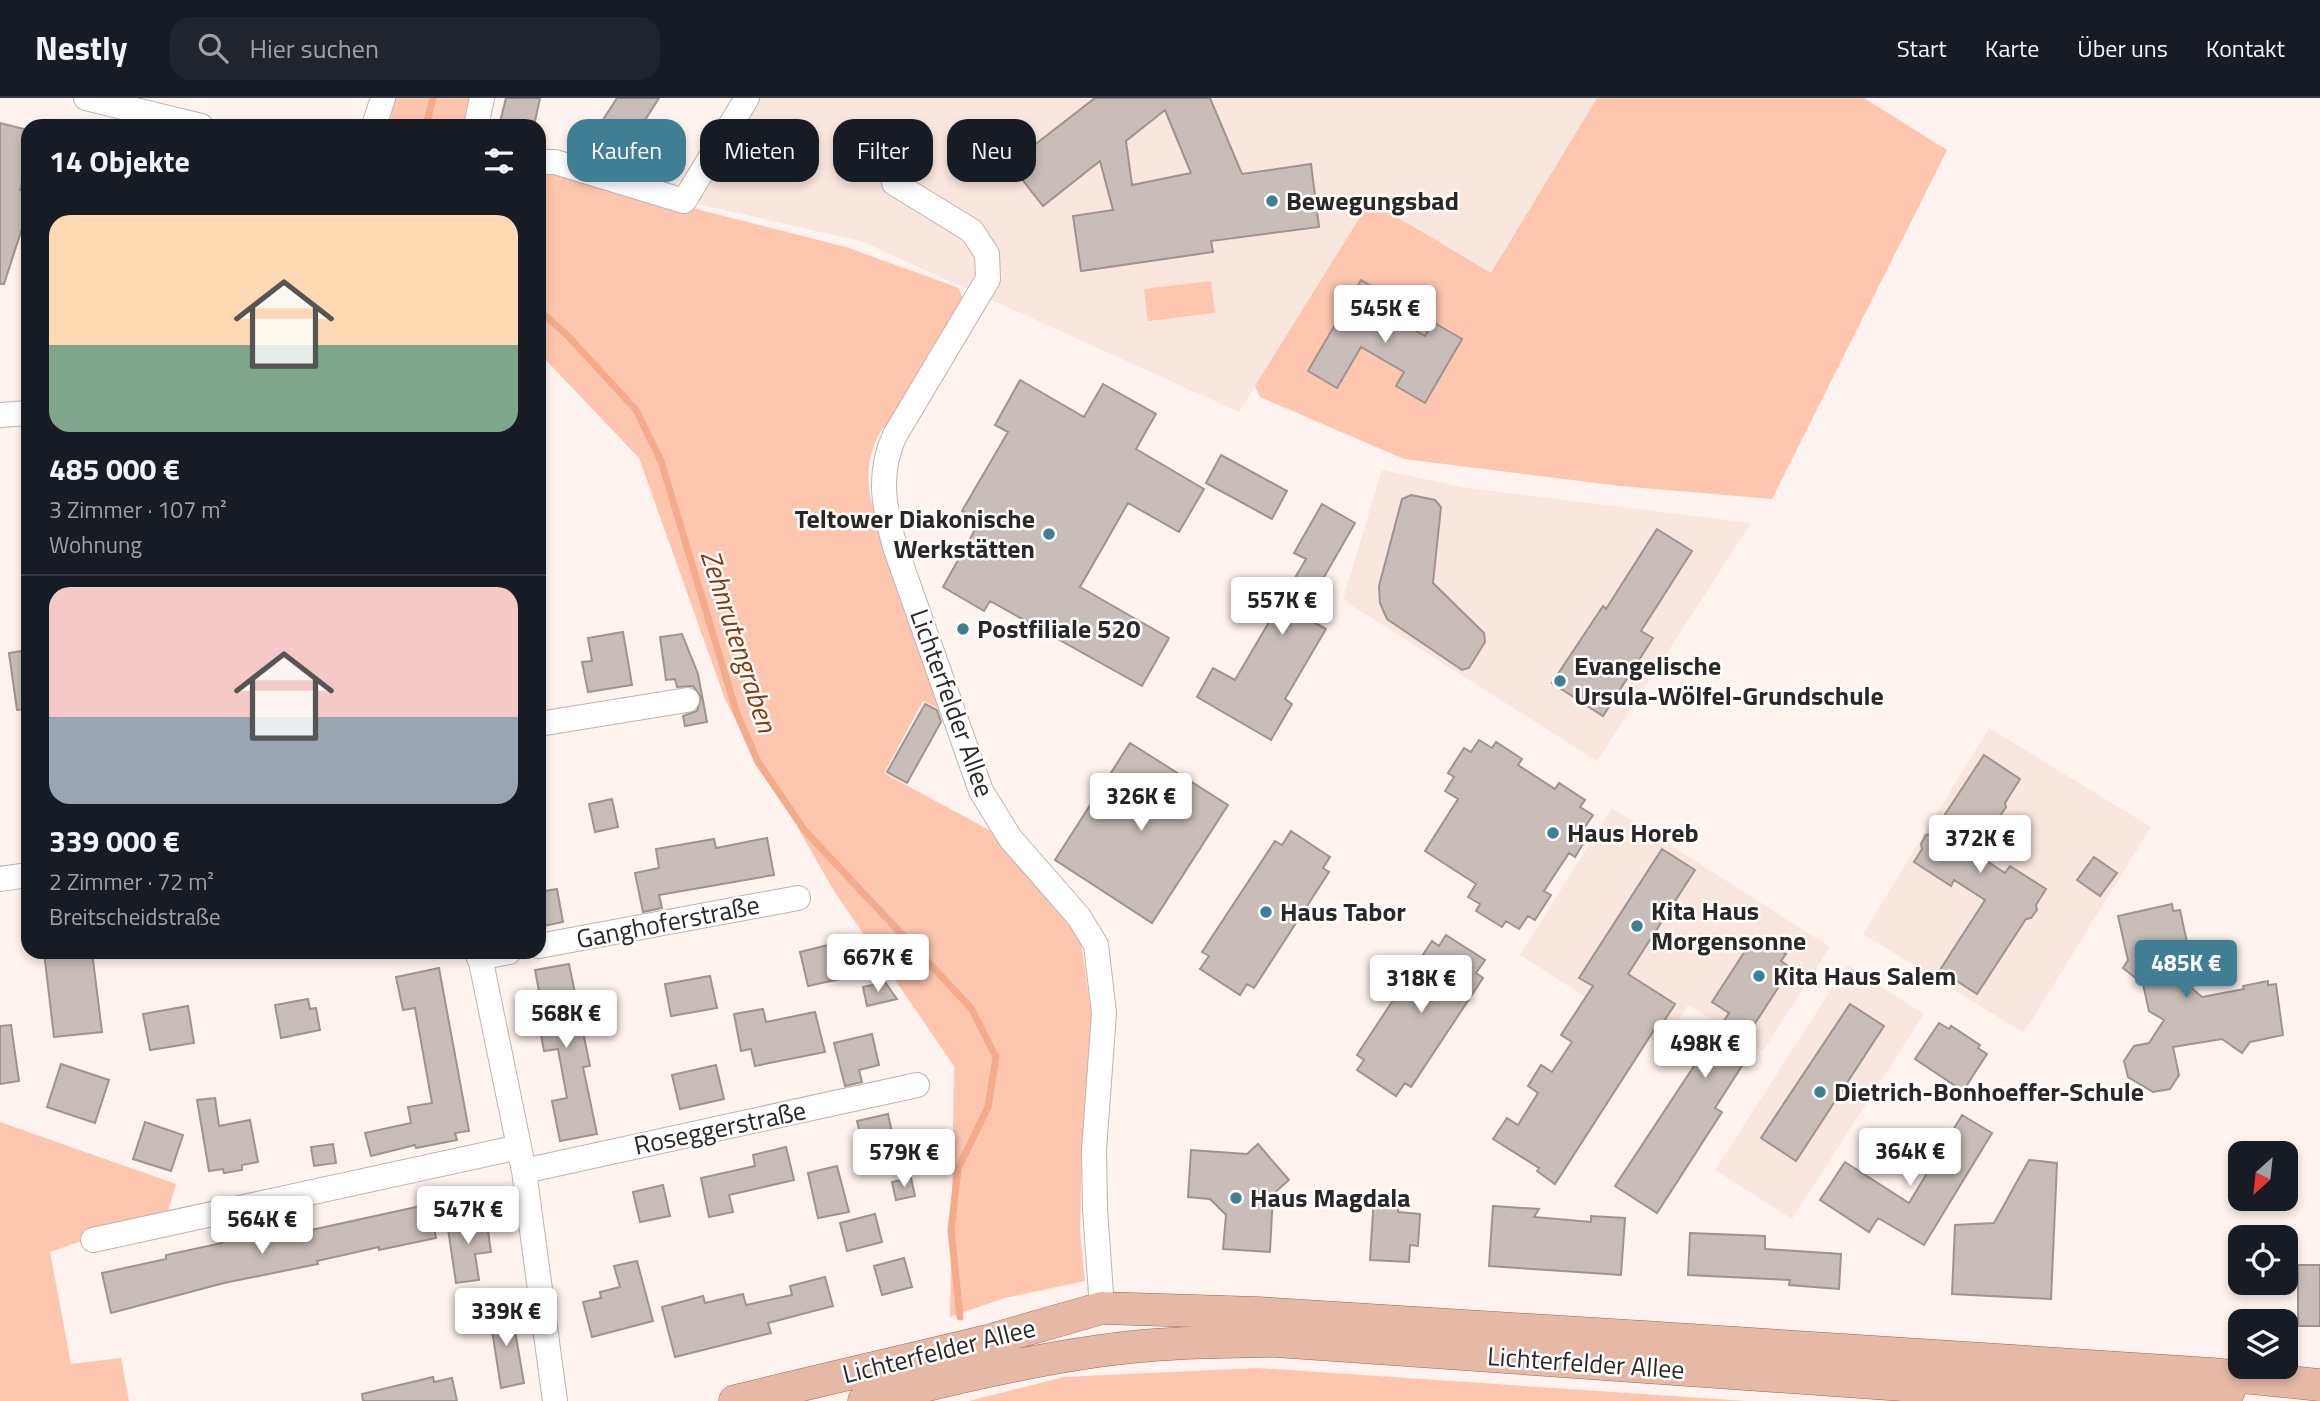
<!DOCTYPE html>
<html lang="de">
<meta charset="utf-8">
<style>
:root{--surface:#171b24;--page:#20242c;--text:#f1f3f6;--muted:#9ea1a6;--line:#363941;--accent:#407e94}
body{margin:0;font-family:"Titillium Web",sans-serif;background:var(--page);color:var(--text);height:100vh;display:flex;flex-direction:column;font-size:26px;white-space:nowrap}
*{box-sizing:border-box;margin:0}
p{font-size:23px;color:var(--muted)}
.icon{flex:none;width:38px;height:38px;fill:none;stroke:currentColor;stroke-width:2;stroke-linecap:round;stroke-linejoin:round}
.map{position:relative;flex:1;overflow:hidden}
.drawer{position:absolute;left:21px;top:21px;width:525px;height:840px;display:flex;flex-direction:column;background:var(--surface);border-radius:21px;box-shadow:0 4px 10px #0003}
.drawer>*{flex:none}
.hud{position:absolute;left:567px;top:21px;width:665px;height:63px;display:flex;gap:14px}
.needle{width:46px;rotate:207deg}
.tools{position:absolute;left:2228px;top:1043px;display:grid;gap:14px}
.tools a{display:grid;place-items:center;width:70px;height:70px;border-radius:14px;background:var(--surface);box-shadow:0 4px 10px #0003;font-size:35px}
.price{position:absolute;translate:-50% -60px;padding:0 16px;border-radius:7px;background:#fff;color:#222;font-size:23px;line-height:46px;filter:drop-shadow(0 2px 4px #0008)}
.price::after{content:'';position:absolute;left:50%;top:42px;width:21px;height:16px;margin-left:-10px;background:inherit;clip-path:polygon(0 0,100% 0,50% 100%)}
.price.active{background:var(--accent);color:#fff}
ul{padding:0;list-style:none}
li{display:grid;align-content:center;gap:14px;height:371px;padding:0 28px}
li+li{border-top:2px solid var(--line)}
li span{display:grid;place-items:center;height:217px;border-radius:21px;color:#555}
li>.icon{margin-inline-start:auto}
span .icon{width:126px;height:126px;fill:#fffc;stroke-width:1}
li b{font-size:30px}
h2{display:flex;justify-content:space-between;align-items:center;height:84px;padding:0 28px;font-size:30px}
.pill{padding:0 24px;border-radius:21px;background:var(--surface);box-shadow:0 4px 10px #0003;font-size:24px;line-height:63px}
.pill.active{background:var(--accent);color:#fff}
header{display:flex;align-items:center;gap:42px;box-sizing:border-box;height:98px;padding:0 35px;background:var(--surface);border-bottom:2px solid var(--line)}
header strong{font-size:33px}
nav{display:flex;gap:38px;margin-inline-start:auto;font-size:24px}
.search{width:490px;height:63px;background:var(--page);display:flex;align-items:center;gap:18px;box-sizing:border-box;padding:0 24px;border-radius:21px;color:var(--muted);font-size:26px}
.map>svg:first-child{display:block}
.built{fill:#f9e6de}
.green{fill:#fec6af}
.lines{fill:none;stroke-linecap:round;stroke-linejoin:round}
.stream{stroke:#f4ab8c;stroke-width:7}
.building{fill:#c8bdb9;stroke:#9e938f;stroke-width:2;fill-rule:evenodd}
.minor-casing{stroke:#beb3af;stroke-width:26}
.major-casing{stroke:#9a6752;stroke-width:33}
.minor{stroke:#fff;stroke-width:24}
.major{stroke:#e6b9a6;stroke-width:32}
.poi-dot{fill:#407e94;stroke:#fff;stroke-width:2.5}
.labels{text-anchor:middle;stroke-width:5;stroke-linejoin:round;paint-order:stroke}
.poi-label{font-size:26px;font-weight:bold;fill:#2b2726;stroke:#fff;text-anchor:start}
.street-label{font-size:26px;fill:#2b2726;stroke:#fff}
.water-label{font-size:28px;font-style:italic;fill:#8b3707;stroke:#fff}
</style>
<header>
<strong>Nestly</strong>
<div class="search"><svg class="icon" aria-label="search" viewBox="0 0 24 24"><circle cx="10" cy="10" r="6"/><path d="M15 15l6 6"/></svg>Hier suchen</div>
<nav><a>Start</a><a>Karte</a><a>Über uns</a><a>Kontakt</a></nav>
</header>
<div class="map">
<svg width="2320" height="1303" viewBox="0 0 2320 1303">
<rect width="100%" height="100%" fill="#fef3ee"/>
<path class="built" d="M 746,0 L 1597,0 L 1491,176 L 1370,103 L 1239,314 L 861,143 L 684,103 Z
M 1382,372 L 1467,390 L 1751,425 L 1597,663 L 1343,502 Z
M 1989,630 L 2151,729 L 2024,935 L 1863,836 Z
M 1612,710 L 1830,849 L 1763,953 L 1688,907 L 1662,948 L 1520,857 Z
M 1847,867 L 1924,916 L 1792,1121 L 1715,1072 Z"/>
<path class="green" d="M 395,0 L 472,0 L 466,28 L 389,28 Z
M 1597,0 L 1864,0 L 1947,52 L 1772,401 L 1620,388 L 1404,361 L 1260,299 L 1255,288 L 1370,103 L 1491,175 Z
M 539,71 L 846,149 L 959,190 L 965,207 L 897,319 C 892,323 884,328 881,333 C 864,361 864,401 882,426 L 951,616 L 923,603 L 884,675 L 991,733 L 1051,795 L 1081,843 L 1093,928 L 1082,1051 L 1080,1133 L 1085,1183 L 1005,1200 L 950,1219 L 954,968 L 834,793 L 726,604 L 639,360 L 539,255 Z
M 1211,183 L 1215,215 L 1148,223 L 1144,191 Z
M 0,1024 L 176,1086 L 168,1113 L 50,1154 L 71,1266 L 121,1260 L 129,1303 L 0,1303 Z
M 1258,1270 L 1747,1303 L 969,1303 L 1064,1279 Z"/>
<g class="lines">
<path class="stream" d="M 426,28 L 433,0
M 539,212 L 567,237 L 636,312 L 661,363 L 737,616 L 758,664 L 805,733 L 971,910 L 996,959 L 988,1009 L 958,1071 L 951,1132 L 960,1219"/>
</g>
<path class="building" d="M 506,0 L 540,0 L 534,28 L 499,28 Z
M 617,0 L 659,0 L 638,33 L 632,34 L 626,45 L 599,28 Z
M 1095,0 L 1210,0 L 1242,76 L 1311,66 L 1319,129 L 1211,143 L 1213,154 L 1081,173 L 1073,118 L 1113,112 L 1100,63 L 1043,108 L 1010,66 ZM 1165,12 L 1191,75 L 1132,87 L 1126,43 Z
M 0,25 L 28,32 L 28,59 L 20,92 L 28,94 L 28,112 L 4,186 L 0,186 Z
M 1361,182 L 1390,199 L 1381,213 L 1425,238 L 1433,224 L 1462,241 L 1425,305 L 1396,288 L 1404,274 L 1361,249 L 1337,290 L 1308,273 Z
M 1020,282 L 1084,319 L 1103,286 L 1156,316 L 1136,351 L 1204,391 L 1179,434 L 1128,405 L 1080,489 L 1169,540 L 1142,588 L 990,503 L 984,513 L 943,489 L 980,423 L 962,413 L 1008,334 L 995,327 Z
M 1221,357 L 1287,393 L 1272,421 L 1206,385 Z
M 1411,397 L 1435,402 L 1441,409 L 1433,485 L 1484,535 L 1485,544 L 1469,570 L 1462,572 L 1387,521 L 1380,505 L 1379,488 L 1402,401 Z
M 1322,406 L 1355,425 L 1316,493 L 1320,496 L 1306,520 L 1326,531 L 1285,601 L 1292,606 L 1271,642 L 1197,599 L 1213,570 L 1235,582 L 1306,461 L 1294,455 Z
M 1657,431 L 1692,453 L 1641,533 L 1653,540 L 1603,618 L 1552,585 L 1603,508 L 1606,511 Z
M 623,534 L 632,587 L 588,594 L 582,564 L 592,563 L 588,540 Z
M 682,536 L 698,576 L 707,624 L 685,628 L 683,618 L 697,613 L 701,599 L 693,588 L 677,589 L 675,581 L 666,582 L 660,539 Z
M 28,552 L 28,611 L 17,612 L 9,555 Z
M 925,606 L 937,612 L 941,624 L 907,685 L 887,674 Z
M 1479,642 L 1492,650 L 1496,644 L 1522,661 L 1518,667 L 1555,691 L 1559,685 L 1585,702 L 1580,709 L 1593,717 L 1585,729 L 1591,733 L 1575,759 L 1569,755 L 1544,793 L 1551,797 L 1535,822 L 1528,818 L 1519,831 L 1506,823 L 1502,829 L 1476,813 L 1480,806 L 1468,799 L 1476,786 L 1425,753 L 1458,701 L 1445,693 L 1454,679 L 1448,675 L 1464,650 L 1471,654 Z
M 1130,645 L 1228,707 L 1152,825 L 1055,762 Z
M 1984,657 L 2020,681 L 2005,705 L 2006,709 L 2000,718 L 1996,719 L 1973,754 L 2005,775 L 2010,768 L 2046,791 L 2036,807 L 2037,812 L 2031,820 L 2026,821 L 1977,896 L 1940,872 L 1985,802 L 1954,782 L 1951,788 L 1914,764 L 1922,751 L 1921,746 L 1926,737 L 1932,736 Z
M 612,701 L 618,729 L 595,734 L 589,706 Z
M 1291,733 L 1330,759 L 1323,770 L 1329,774 L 1254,890 L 1247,886 L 1240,897 L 1200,871 L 1209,858 L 1202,854 L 1275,743 L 1282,747 Z
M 767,740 L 774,777 L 659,797 L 662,810 L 643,814 L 635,775 L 659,770 L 656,751 L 714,741 L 716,750 Z
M 1662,751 L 1695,772 L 1628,876 L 1675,906 L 1659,931 L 1656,929 L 1555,1086 L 1537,1073 L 1539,1070 L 1493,1041 L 1507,1020 L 1518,1027 L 1538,995 L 1528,988 L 1541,967 L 1552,974 L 1572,944 L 1561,937 L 1593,888 L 1579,880 Z
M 2094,759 L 2117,775 L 2100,798 L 2077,782 Z
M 557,791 L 563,824 L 539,829 L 539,794 Z
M 2172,806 L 2173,813 L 2180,812 L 2187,844 L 2180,846 L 2189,888 L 2202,899 L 2244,891 L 2243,888 L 2268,883 L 2268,887 L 2276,886 L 2283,937 L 2250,944 L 2242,955 L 2222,941 L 2173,949 L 2179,977 L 2170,991 L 2153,994 L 2128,979 L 2124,963 L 2134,948 L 2149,945 L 2164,922 L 2149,913 L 2143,886 L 2123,870 L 2128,862 L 2118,818 Z
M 1446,837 L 1485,862 L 1476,875 L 1483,880 L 1411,989 L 1405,985 L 1396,998 L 1357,972 L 1364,962 L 1357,957 L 1432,843 L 1439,848 Z
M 1751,844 L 1763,852 L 1768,844 L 1786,856 L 1781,863 L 1791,870 L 1739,950 L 1749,957 L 1715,1010 L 1722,1014 L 1657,1115 L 1615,1088 L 1729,915 L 1712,904 Z
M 832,846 L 840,881 L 808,888 L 800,854 Z
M 44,854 L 92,854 L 102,934 L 54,939 Z
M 569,866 L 590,968 L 583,969 L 597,1036 L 560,1043 L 552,1003 L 567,1000 L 558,951 L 544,953 L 539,926 L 545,925 L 535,872 Z
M 439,870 L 469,1033 L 455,1035 L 457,1042 L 416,1050 L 415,1047 L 371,1058 L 365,1035 L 411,1025 L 408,1009 L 432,1005 L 415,910 L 403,912 L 396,879 Z
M 710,878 L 717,910 L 671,918 L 665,886 Z
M 885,884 L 897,901 L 867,908 L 863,889 Z
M 308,901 L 310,911 L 316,910 L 320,932 L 281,940 L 275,907 Z
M 1850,906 L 1884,928 L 1796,1063 L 1761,1040 Z
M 188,908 L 194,945 L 150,952 L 143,916 Z
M 763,911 L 766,924 L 815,914 L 825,954 L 755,968 L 751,951 L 741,953 L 734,916 Z
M 1939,925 L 1949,931 L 1951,928 L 1980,947 L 1978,950 L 1987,956 L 1963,993 L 1915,961 Z
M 11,927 L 19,983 L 0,986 L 0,928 Z
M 872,936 L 879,967 L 859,972 L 862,984 L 845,988 L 834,945 Z
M 61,966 L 109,982 L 95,1025 L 47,1009 Z
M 716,967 L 724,1001 L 680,1011 L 672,977 Z
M 215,1000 L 219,1028 L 250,1022 L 258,1064 L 242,1067 L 242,1072 L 224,1075 L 223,1071 L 209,1073 L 197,1002 Z
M 888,1016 L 895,1049 L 865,1056 L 857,1023 Z
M 1962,1017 L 1992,1035 L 1924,1147 L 1878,1120 L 1869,1134 L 1820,1102 L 1845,1064 L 1909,1105 Z
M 145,1024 L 183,1037 L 171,1073 L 133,1061 Z
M 333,1046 L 336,1065 L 314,1068 L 311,1049 Z
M 1258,1046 L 1289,1082 L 1273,1096 L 1270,1154 L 1223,1151 L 1226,1117 L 1210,1101 L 1188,1099 L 1191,1052 L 1247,1056 Z
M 786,1049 L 794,1082 L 729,1097 L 733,1114 L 709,1119 L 701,1080 L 755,1068 L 753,1057 Z
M 2029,1062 L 2057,1065 L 2051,1201 L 1952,1196 L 1955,1127 L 1994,1125 Z
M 837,1068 L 849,1114 L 818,1120 L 808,1075 Z
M 911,1080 L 915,1098 L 896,1102 L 892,1084 Z
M 663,1087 L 670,1118 L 640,1124 L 633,1094 Z
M 1374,1099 L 1398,1101 L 1398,1114 L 1420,1116 L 1418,1148 L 1410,1147 L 1409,1164 L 1370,1162 Z
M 430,1106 L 436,1140 L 379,1152 L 379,1149 L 317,1163 L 318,1166 L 224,1185 L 111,1215 L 102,1175 L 166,1161 L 166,1157 L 222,1145 L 221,1141 L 286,1128 L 288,1137 Z
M 1493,1108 L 1539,1111 L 1534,1119 L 1591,1124 L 1591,1118 L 1625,1120 L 1621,1177 L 1489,1168 Z
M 875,1116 L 882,1144 L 847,1153 L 840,1125 Z
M 486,1118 L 491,1154 L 475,1156 L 479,1182 L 456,1185 L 447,1124 Z
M 1690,1135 L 1765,1138 L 1765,1151 L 1841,1156 L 1839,1191 L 1789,1187 L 1790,1182 L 1688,1177 Z
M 904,1160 L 912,1189 L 882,1197 L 874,1168 Z
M 637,1163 L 653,1223 L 592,1239 L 583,1204 L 601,1200 L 600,1194 L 620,1189 L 614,1168 Z
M 2298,1167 L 2320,1167 L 2320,1228 L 2298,1228 Z
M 825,1179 L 833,1208 L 768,1225 L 771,1235 L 675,1259 L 662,1209 L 703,1198 L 705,1205 L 743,1196 L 746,1207 L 792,1197 L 790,1188 Z
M 511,1210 L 524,1285 L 501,1290 L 489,1213 Z
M 433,1279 L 434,1284 L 452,1280 L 457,1303 L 363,1303 L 362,1296 Z"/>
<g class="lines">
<defs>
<path id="minor" d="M 86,0 L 201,28
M 374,28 L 383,0
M 476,28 L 482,0
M 539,64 L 555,64 L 684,103 L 747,0
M 894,85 L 972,133 L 987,156 L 988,181 L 895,337 C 877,376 884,409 895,449 L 981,693 L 1010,740 L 1079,819 L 1096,847 L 1104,915 L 1094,1052 L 1095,1111 L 1102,1210
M 0,317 L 28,315
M 539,626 L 687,602
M 0,781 L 28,777
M 539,848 L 798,800
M 479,854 L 524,1073 L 555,1303
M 479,860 L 509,854
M 524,1073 L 917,987
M 93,1142 L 519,1049"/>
<path id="major" d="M 735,1303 L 987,1243 L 1102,1210 L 1258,1215 L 1644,1239 L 2212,1276 L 2320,1287
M 864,1303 C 941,1283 1020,1264 1099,1253 C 1158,1244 1217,1244 1276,1243 L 2059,1298 L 2183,1297 L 2229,1293"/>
</defs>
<use href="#minor" class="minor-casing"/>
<use href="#major" class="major-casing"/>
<use href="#minor" class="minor"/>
<use href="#major" class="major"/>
</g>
<g class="poi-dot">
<circle cx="1272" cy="103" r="7"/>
<circle cx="1049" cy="436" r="7"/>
<circle cx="963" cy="531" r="7"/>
<circle cx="1560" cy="583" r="7"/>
<circle cx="1553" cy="735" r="7"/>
<circle cx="1266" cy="814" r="7"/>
<circle cx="1637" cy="828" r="7"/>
<circle cx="1759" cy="878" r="7"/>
<circle cx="1820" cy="994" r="7"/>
<circle cx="1236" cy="1100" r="7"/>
</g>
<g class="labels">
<g class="poi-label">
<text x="1286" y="112">Bewegungsbad</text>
<text x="1035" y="430" text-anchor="end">Teltower Diakonische<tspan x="1035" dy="30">Werkstätten</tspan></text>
<text x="977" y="540">Postfiliale 520</text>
<text x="1574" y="577">Evangelische<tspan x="1574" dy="30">Ursula-Wölfel-Grundschule</tspan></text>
<text x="1567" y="744">Haus Horeb</text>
<text x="1651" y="822">Kita Haus<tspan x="1651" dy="30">Morgensonne</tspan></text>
<text x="1280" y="823">Haus Tabor</text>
<text x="1773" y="887">Kita Haus Salem</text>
<text x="1834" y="1003">Dietrich-Bonhoeffer-Schule</text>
<text x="1250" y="1109">Haus Magdala</text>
</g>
<g class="street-label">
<text transform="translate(952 605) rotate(70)" y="9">Lichterfelder Allee</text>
<text transform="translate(668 824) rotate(-11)" y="9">Ganghoferstraße</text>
<text transform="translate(720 1030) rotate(-12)" y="9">Roseggerstraße</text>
<text transform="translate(939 1253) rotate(-14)" y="9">Lichterfelder Allee</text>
<text transform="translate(1586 1265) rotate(4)" y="9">Lichterfelder Allee</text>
</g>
<g class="water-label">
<text transform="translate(739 543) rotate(72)" y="10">Zehnrutengraben</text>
</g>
</g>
</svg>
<div class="tools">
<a><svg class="needle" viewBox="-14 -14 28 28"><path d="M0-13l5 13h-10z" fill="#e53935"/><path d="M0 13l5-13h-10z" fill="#9ea1a6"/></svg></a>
<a><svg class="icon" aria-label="locate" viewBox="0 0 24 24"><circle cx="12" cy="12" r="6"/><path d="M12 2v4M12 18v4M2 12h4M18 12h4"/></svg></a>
<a><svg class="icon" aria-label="layers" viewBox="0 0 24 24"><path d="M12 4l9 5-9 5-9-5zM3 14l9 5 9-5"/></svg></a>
</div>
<b class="price" style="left:1385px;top:247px">545K €</b>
<b class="price" style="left:1282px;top:539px">557K €</b>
<b class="price" style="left:1141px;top:735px">326K €</b>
<b class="price" style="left:1980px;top:777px">372K €</b>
<b class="price" style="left:878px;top:896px">667K €</b>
<b class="price active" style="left:2186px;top:902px">485K €</b>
<b class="price" style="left:1421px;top:917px">318K €</b>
<b class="price" style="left:566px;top:952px">568K €</b>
<b class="price" style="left:1705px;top:982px">498K €</b>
<b class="price" style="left:1910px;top:1090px">364K €</b>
<b class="price" style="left:904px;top:1091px">579K €</b>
<b class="price" style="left:468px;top:1148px">547K €</b>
<b class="price" style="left:262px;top:1158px">564K €</b>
<b class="price" style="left:506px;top:1250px">339K €</b>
<div class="hud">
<a class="pill active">Kaufen</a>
<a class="pill">Mieten</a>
<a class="pill">Filter</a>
<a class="pill">Neu</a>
</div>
<section class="drawer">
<h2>14 Objekte<svg class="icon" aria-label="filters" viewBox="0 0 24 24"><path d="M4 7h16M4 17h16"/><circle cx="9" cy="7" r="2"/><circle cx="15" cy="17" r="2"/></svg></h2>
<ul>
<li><span style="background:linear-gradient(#ffd9b3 60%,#7fa58c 0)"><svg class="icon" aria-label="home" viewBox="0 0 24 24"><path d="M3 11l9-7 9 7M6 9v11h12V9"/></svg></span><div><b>485 000 €</b><p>3 Zimmer · 107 m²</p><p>Wohnung</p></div></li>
<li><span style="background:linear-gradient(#f6c9c9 60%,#9aa5b1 0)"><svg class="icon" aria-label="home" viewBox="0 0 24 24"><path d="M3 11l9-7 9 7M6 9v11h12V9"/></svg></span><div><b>339 000 €</b><p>2 Zimmer · 72 m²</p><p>Breitscheidstraße</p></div></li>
</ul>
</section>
</div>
